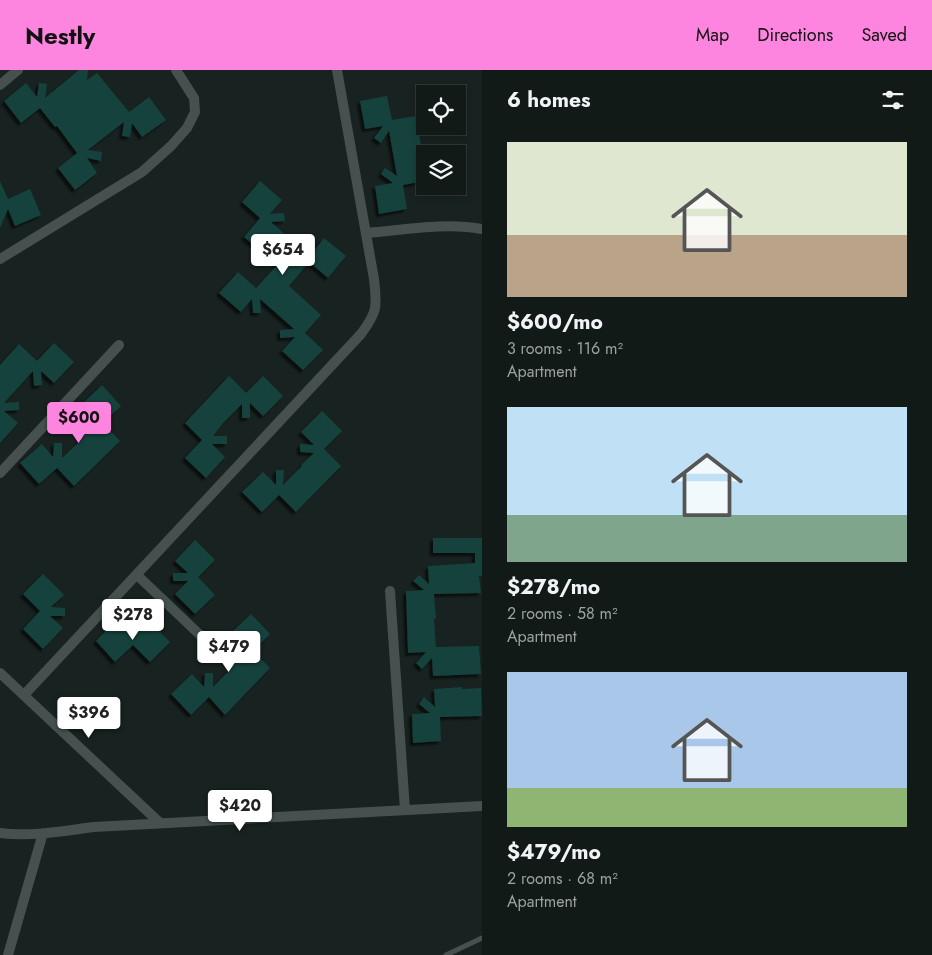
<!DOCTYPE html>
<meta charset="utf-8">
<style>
:root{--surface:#121a18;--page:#1b2321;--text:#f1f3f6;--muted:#9ca1a2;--line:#313837;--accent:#fe85df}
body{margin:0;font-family:Jost,sans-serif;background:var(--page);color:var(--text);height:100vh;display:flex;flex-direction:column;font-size:19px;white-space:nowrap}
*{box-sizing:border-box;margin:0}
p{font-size:16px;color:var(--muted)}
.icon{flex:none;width:28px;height:28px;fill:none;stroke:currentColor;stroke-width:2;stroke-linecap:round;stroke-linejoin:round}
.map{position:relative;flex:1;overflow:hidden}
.details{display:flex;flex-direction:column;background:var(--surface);width:450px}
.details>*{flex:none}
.controls{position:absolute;left:416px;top:15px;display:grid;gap:10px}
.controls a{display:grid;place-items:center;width:50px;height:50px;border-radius:0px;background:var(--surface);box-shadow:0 2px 8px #0003,0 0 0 1px var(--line);font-size:25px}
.price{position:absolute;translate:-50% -42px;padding:0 11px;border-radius:5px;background:#fff;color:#222;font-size:16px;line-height:32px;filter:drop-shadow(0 1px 2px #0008)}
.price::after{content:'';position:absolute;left:50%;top:30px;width:15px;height:11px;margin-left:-8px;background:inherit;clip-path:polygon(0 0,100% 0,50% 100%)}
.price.selected{background:var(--accent);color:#111}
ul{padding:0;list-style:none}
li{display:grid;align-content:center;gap:10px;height:265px;padding:0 25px}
li span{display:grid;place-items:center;height:155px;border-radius:0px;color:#555}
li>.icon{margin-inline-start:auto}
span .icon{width:90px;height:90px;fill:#fffc;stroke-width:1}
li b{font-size:21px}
h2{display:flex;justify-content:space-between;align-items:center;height:60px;padding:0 25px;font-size:21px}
header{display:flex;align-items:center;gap:30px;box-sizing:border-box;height:70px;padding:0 25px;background:var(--accent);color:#111}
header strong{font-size:24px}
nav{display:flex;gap:28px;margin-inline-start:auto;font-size:18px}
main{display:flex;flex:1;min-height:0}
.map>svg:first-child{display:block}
.building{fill:#15423c;filter:url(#shadow)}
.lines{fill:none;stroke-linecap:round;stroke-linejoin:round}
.lane{stroke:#46514f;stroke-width:5}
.street{stroke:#46514f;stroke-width:10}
</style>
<header>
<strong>Nestly</strong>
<nav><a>Map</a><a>Directions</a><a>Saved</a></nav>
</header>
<main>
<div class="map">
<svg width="482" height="885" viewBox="0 0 482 885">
<defs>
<filter id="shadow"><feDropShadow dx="-3" dy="3" stdDeviation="1" flood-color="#0009"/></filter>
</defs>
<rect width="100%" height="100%" fill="#182220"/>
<path class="building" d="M 79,0 L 88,0 L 87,10 L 97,3 L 129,42 L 149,27 L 166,50 L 142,67 L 132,53 L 130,67 L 122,66 L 124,52 L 102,69 L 88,80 L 102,82 L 101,91 L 87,88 L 97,103 L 75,120 L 58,98 L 77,83 L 57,56 L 55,57 L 40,38 L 21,53 L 4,31 L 26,13 L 37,27 L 39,13 L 47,14 L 45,28 Z
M 387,26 L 392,50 L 416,46 L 425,100 L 425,111 L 403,115 L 407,139 L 379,144 L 375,116 L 393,113 L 381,104 L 385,98 L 397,106 L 389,61 L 381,73 L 374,68 L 383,56 L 365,59 L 360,31 Z
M 0,111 L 8,129 L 30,119 L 41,145 L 15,156 L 8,139 L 0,158 Z
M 260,111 L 282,130 L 270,144 L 284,143 L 285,151 L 271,152 L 305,182 L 304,167 L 312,167 L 313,182 L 324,168 L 346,186 L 328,208 L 309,192 L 289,216 L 321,245 L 305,263 L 323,280 L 303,300 L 282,281 L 295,267 L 280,268 L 280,260 L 294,259 L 276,243 L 260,229 L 261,243 L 253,243 L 252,229 L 241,242 L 219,223 L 238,202 L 256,218 L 277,195 L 244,167 L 260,148 L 242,132 Z
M 54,273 L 74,292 L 54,313 L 41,301 L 42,315 L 34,316 L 33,301 L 4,333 L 19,332 L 19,340 L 4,341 L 18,353 L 0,373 L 0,295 L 19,274 L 37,291 Z
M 229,306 L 246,323 L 263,306 L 283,326 L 263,346 L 250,333 L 250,348 L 242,348 L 242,334 L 224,352 L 213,366 L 227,366 L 227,374 L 212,374 L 225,387 L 206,408 L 185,388 L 202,370 L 185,353 Z
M 102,315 L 121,336 L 103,353 L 120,371 L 74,416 L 57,398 L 39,414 L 20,393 L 42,374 L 53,387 L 54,373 L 62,373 L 62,388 L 81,370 L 80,369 L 93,357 L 79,356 L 79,348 L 94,348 L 81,335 Z
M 322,341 L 342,361 L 324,379 L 341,396 L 296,442 L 279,425 L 262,442 L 242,422 L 263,402 L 276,415 L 276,400 L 284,400 L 283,415 L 302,396 L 301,395 L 314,383 L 300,382 L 300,374 L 314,375 L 301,362 Z
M 433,468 L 482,468 L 482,506 L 479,506 L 481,523 L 434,524 L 436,549 L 434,549 L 436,577 L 479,576 L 481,604 L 433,606 L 432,588 L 422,599 L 416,593 L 426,582 L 408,583 L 406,521 L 424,520 L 413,511 L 419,505 L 429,514 L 428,496 L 475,493 L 475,483 L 433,483 Z
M 195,470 L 215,490 L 198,507 L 215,525 L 195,544 L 175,524 L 188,511 L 173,511 L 173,503 L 188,503 L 175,491 Z
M 43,504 L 64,525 L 51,537 L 65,538 L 65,546 L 50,546 L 63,558 L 43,579 L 23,559 L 40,541 L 23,524 Z
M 251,544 L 270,564 L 253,581 L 270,598 L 225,645 L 209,627 L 191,645 L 171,624 L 192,604 L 204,617 L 205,603 L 213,603 L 213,617 L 231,599 L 230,598 L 243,585 L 229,585 L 229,577 L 243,577 L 230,564 Z
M 129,550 L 137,550 L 137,564 L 150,552 L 170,572 L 150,592 L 133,575 L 115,592 L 96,571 L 116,551 L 129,564 Z
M 462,617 L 462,619 L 481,618 L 482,646 L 440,647 L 441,671 L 413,673 L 412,644 L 430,643 L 419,634 L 424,627 L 435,637 L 434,619 Z"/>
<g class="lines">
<path class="lane" d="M 446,885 L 482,868"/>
<path class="street" d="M 0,15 L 18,0
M 366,163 C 404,160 445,152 482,159
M 0,189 L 142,102 L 171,76 L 187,58 L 195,42 L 194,28 L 176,0
M 0,403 L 119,275
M 137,505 L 221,585
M 390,521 L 405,740
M 0,603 L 160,753
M 24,625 L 361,264 C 378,241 377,237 374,209 L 337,0
M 0,763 C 31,767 63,761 94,757 L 482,736
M 8,885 L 43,763"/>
</g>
</svg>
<div class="controls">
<a><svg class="icon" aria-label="locate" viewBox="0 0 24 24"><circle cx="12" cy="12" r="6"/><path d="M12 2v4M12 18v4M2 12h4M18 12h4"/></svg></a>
<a><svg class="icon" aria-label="layers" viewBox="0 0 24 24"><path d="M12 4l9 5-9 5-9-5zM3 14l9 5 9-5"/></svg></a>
</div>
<b class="price" style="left:283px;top:206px">$654</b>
<b class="price selected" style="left:79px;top:374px">$600</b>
<b class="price" style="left:133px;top:571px">$278</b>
<b class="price" style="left:229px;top:603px">$479</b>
<b class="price" style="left:89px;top:669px">$396</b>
<b class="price" style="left:240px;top:762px">$420</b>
</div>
<section class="details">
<h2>6 homes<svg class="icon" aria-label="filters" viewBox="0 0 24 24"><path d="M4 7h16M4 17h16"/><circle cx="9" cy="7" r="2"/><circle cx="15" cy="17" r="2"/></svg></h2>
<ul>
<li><span style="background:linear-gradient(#dfe7d0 60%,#b9a48a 0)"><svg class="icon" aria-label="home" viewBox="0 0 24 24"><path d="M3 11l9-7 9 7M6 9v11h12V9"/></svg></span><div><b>$600/mo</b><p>3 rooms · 116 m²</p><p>Apartment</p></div></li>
<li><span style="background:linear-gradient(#bfe0f5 70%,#7fa58c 0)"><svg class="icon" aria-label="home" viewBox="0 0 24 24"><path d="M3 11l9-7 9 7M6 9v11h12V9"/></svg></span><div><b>$278/mo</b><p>2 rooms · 58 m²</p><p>Apartment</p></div></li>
<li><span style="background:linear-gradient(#a9c7e8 75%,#8fb573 0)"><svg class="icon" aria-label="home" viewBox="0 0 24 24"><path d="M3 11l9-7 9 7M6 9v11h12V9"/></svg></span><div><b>$479/mo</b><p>2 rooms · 68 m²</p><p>Apartment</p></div></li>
</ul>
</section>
</main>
